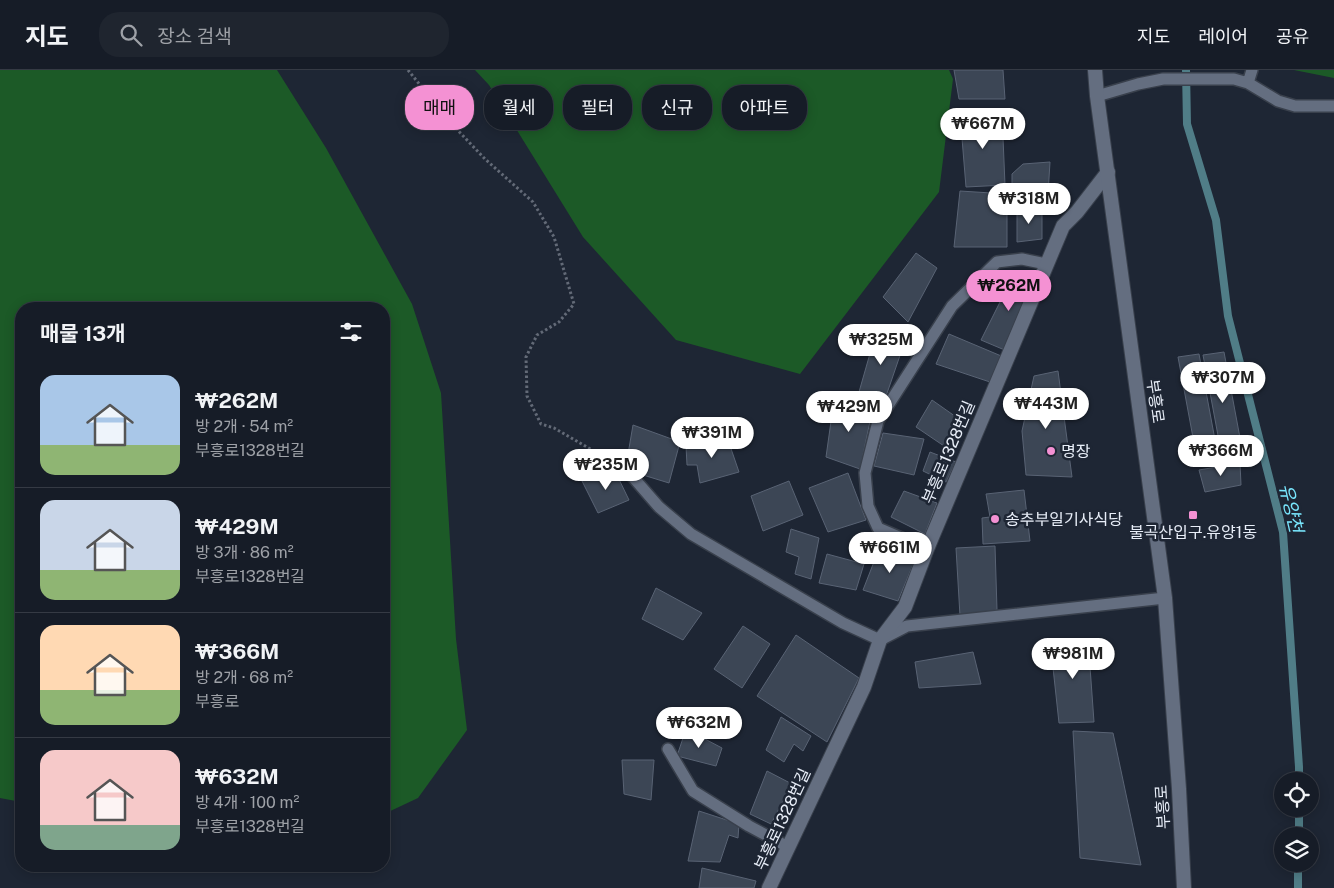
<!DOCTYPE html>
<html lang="ko">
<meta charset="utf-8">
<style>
:root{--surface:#161c27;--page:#1f252f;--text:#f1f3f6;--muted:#9ea1a7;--line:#353a44;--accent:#f491d3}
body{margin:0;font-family:"Public Sans","Noto Sans KR",sans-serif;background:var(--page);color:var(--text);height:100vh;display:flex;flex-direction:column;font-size:19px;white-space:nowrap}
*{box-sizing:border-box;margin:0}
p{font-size:16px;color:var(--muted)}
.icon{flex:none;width:28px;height:28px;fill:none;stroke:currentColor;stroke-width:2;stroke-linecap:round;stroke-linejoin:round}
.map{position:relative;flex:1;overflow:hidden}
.sheet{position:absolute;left:15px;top:232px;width:375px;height:570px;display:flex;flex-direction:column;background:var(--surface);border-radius:20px;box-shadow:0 2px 12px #0003,0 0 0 1px var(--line)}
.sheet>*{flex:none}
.guide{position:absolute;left:405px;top:15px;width:475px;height:45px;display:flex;gap:10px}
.buttons{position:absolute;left:1274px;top:702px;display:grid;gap:10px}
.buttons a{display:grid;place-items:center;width:45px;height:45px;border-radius:50%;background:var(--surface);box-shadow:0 2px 12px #0003,0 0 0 1px var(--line);font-size:25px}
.price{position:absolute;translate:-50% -42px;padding:0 11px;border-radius:18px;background:#fff;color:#222;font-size:16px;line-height:32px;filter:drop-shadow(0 1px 2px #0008)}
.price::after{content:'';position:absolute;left:50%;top:30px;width:15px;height:11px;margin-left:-8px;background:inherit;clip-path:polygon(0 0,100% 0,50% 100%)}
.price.current{background:var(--accent);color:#111}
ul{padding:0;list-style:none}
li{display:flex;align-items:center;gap:15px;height:125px;padding:0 25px}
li+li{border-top:1px solid var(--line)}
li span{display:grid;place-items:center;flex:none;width:140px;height:100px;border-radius:15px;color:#555}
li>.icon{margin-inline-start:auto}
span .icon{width:60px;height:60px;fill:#fffc;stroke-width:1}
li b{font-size:21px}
h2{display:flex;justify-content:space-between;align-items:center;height:60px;padding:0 25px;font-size:21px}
.chip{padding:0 18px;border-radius:20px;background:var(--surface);box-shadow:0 2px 12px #0003,0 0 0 1px var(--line);font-size:18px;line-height:45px}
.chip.current{background:var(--accent);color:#111}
header{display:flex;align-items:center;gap:30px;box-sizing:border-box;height:70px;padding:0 25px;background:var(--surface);border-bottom:1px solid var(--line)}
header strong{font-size:24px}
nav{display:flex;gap:28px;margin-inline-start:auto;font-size:18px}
.search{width:350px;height:45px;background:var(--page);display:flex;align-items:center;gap:12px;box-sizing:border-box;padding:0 18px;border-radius:20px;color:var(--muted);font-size:19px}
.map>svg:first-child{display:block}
.forest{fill:#1c5a27}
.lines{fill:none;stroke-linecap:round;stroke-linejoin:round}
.stream{stroke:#507d87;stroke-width:8}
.building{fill:#3c4655;stroke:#596374}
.service-casing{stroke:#39404c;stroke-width:14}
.minor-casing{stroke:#39404c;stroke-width:16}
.secondary-casing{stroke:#39404c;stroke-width:16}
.path{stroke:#636a77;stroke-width:3;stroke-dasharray:2.5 2.5;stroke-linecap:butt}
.service{stroke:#646e80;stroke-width:11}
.minor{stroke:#646e80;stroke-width:14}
.secondary{stroke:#646e80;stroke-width:14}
.poi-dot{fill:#f491d3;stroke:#1e2634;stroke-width:2}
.labels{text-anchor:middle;stroke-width:5;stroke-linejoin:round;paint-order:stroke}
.street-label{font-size:16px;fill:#e8eef8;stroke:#1e2634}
.poi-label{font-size:16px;fill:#e8eef8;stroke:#1e2634;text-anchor:start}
.water-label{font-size:18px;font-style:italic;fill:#79e7fe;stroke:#1e2634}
</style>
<header>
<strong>지도</strong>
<div class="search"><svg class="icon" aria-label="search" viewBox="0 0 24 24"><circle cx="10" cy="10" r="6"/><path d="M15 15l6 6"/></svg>장소 검색</div>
<nav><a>지도</a><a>레이어</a><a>공유</a></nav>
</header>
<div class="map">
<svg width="1334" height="818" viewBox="0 0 1334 818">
<rect width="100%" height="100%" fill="#1e2634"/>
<path class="forest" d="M 0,0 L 277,0 L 326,78 L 412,234 L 441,323 L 456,569 L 467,660 L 418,728 L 384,744 L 384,239 L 21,239 L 21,732 L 0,728 Z
M 475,0 L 949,0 L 953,9 L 939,122 L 800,304 L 676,270 L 583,167 L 489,15 Z
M 1294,0 L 1334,0 L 1334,8 Z"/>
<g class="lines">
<path class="stream" d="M 1186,0 L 1187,54 L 1216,150 L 1228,246 L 1283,462 L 1299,697 L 1299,711
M 1299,766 L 1299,739
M 1298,818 L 1298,794"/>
</g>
<path class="building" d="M 954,0 L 1003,0 L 1005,29 L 959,29 Z
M 960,44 L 1002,44 L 1005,115 L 966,117 Z
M 1050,92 L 1047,140 L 1012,139 L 1012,104 L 1023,94 Z
M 960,121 L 1007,124 L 1007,177 L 954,177 Z
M 1017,139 L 1042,140 L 1042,169 L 1017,172 Z
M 916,183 L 937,198 L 908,252 L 883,227 Z
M 1015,202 L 1036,209 L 1007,281 L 981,270 Z
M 877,259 L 907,265 L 883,335 L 857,329 Z
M 949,264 L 1006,288 L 993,313 L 936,294 Z
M 1224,282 L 1243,384 L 1222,387 L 1203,285 Z
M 1199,284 L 1218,386 L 1197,389 L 1178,287 Z
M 1058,301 L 1072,407 L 1026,405 L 1022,361 L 1034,306 Z
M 834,330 L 873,337 L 860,399 L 826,387 Z
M 932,330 L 959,349 L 944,376 L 916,357 Z
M 633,355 L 680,372 L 669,413 L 643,405 L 644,397 L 627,390 Z
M 883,363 L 924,369 L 914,405 L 874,396 Z
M 727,367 L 739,402 L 700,413 L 697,395 L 687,395 L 686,376 Z
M 930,382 L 956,392 L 946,412 L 923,401 Z
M 1240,393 L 1241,415 L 1205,422 L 1199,400 Z
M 614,399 L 629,430 L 598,443 L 582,411 Z
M 848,403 L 866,450 L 828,462 L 809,418 Z
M 789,411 L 803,445 L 763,461 L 751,426 Z
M 1024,420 L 1030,471 L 983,474 L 982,448 L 990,447 L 986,424 Z
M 904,421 L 937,433 L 925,464 L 891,447 Z
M 791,459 L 819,468 L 811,509 L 795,504 L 799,487 L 786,482 Z
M 995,476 L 997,540 L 960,546 L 956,478 Z
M 879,479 L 917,485 L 898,531 L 863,520 Z
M 827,484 L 864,494 L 856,520 L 819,513 Z
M 656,518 L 702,543 L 683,570 L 642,549 Z
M 743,556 L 770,574 L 742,618 L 714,599 Z
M 796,565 L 859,608 L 827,672 L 757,626 Z
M 1088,569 L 1094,652 L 1059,653 L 1050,570 Z
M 973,582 L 981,614 L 919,618 L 915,592 Z
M 781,647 L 811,666 L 803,681 L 794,674 L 784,692 L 766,680 Z
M 686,659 L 722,678 L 716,696 L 677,686 Z
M 1073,661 L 1113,663 L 1141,795 L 1080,788 Z
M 622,690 L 654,690 L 651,730 L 624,724 Z
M 767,701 L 792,714 L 771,754 L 750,744 Z
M 699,741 L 739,754 L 738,768 L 729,765 L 720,792 L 688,791 Z
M 702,798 L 756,811 L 754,818 L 699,818 Z"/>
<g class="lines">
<defs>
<path id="service" d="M 1248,13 L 1252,0
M 1097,26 L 1138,14 L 1163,9 L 1234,9 L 1248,13 L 1278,31 L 1295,36 L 1334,36
M 625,398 L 659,437 L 691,464 L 843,553 L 880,570 L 907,556 L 1165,528
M 927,479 L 878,458 L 868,436 L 865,403 L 878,351 L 952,236 L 997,192 L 1022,189 L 1046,194
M 668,679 L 693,721 L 749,756 L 788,777"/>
<path id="minor" d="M 769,818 L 864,617 L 880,570 L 905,537 L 927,479 L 1063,156 L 1077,142 L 1108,102"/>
<path id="secondary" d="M 1095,0 L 1097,26 L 1165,528 L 1179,719 L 1184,818"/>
</defs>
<use href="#service" class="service-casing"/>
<use href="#minor" class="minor-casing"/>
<use href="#secondary" class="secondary-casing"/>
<path class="path" d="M 408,0 L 448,50 L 485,89 L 533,132 L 554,167 L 574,234 L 559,252 L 537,265 L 526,287 L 527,326 L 541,354 L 554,358 L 611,391"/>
<use href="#service" class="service"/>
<use href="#minor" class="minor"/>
<use href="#secondary" class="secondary"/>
</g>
<g class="poi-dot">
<circle cx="1051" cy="381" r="5"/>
<rect x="1188" y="440" width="10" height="10" rx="2.5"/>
<circle cx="995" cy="449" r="5"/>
</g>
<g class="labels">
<g class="street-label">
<text transform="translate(1156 331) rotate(82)" y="6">부흥로</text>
<text transform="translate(948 382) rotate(-67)" y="6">부흥로1328번길</text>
<text transform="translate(1162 737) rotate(-93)" y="6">부흥로</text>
<text transform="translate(782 749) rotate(-65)" y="6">부흥로1328번길</text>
</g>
<g class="poi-label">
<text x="1061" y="387">명장</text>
<text x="1005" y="455">송추부일기사식당</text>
<text x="1193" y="468" text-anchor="middle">불곡산입구.유양1동</text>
</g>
<g class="water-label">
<text transform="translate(1291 438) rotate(77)" y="6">유양천</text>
</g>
</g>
</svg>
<div class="buttons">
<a><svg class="icon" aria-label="locate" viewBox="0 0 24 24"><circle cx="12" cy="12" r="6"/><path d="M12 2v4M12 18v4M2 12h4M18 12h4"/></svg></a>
<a><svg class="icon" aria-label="layers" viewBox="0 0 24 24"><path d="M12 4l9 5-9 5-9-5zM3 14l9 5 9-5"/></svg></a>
</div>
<b class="price" style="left:983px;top:80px">₩667M</b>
<b class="price" style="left:1029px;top:155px">₩318M</b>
<b class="price current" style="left:1009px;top:242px">₩262M</b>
<b class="price" style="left:881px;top:296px">₩325M</b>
<b class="price" style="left:1223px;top:334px">₩307M</b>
<b class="price" style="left:1046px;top:360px">₩443M</b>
<b class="price" style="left:849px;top:363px">₩429M</b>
<b class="price" style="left:712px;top:389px">₩391M</b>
<b class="price" style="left:1221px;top:407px">₩366M</b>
<b class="price" style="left:606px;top:421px">₩235M</b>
<b class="price" style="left:890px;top:504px">₩661M</b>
<b class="price" style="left:1073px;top:610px">₩981M</b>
<b class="price" style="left:699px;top:679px">₩632M</b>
<div class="guide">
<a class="chip current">매매</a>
<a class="chip">월세</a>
<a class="chip">필터</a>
<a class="chip">신규</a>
<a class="chip">아파트</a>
</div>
<section class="sheet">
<h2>매물 13개<svg class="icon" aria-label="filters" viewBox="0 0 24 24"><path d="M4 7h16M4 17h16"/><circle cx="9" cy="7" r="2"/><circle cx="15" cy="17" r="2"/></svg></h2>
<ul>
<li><span style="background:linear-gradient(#a9c7e8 70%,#8fb573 0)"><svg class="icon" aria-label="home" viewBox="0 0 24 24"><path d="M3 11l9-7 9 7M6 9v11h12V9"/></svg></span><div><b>₩262M</b><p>방 2개 · 54 m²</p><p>부흥로1328번길</p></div></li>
<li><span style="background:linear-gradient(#c9d6e8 70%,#8fb573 0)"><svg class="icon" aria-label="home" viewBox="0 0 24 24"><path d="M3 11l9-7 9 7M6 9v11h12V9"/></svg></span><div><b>₩429M</b><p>방 3개 · 86 m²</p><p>부흥로1328번길</p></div></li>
<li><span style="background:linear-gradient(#ffd9b3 65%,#8fb573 0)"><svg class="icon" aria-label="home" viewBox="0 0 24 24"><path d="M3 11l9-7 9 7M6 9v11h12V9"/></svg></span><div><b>₩366M</b><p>방 2개 · 68 m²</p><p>부흥로</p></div></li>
<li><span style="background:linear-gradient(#f6c9c9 75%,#7fa58c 0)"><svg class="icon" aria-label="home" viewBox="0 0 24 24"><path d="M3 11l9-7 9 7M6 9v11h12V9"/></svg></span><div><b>₩632M</b><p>방 4개 · 100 m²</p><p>부흥로1328번길</p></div></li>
</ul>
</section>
</div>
